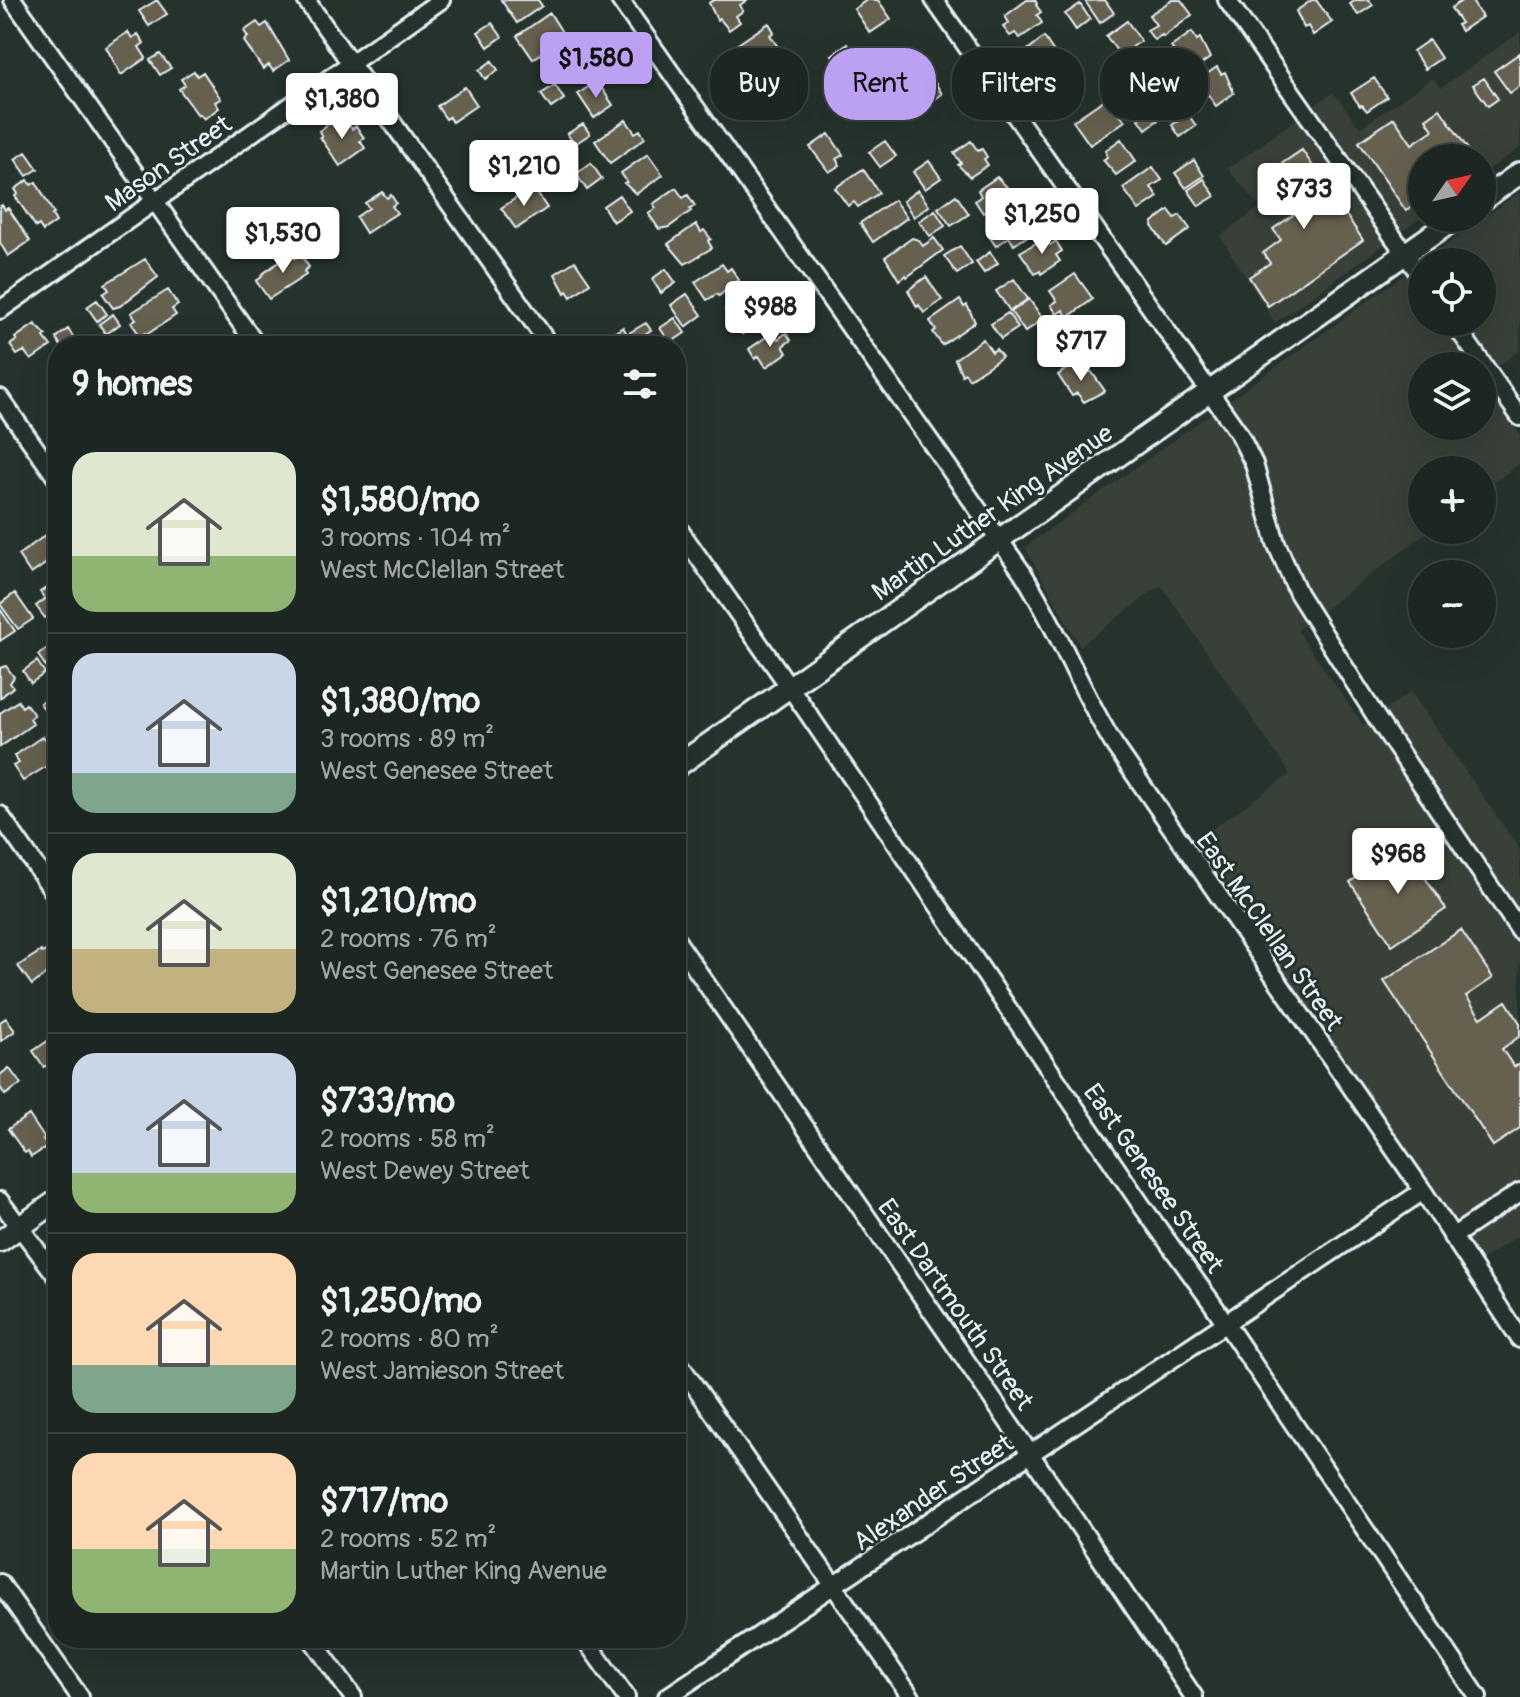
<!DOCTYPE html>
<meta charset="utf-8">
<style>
:root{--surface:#1c2622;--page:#252e2a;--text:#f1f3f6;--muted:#a0a5a5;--line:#3a4340;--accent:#bca0f2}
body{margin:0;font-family:Pangolin,sans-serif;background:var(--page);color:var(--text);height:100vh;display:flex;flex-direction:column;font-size:30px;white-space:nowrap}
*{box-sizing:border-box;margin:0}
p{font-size:26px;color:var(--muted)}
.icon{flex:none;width:44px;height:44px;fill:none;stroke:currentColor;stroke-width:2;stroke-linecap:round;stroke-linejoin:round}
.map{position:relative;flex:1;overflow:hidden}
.details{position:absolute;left:48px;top:336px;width:638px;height:1312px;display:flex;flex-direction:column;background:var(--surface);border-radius:32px;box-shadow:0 8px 32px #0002,0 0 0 2px var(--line)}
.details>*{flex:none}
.hud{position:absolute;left:710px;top:48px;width:690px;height:72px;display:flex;gap:16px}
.needle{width:52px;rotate:56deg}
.tools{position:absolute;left:1408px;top:144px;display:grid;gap:16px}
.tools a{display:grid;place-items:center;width:88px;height:88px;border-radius:50%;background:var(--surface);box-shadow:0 8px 32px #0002,0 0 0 2px var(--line);font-size:40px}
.price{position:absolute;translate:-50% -68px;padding:0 18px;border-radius:8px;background:#fff;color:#222;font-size:26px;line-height:52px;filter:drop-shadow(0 2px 4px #0008)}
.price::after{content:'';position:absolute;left:50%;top:48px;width:24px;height:18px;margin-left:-12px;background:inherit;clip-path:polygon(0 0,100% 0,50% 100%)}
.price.active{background:var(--accent);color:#111}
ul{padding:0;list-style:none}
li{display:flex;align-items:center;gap:24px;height:200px;padding:0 24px}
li+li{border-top:2px solid var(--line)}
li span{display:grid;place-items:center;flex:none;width:224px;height:160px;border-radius:24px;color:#555}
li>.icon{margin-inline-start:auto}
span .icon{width:96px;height:96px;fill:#fffc;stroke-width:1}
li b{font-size:34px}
h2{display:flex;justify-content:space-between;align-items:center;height:96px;padding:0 24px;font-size:34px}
.chip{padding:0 28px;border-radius:32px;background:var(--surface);box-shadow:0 8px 32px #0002,0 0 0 2px var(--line);font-size:28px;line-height:72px}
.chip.active{background:var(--accent);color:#111}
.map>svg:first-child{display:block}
.built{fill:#394037;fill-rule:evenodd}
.building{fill:#66604f;stroke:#e8f1f8;stroke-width:2}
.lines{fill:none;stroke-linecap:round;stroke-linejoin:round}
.minor-casing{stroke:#e8f1f8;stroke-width:22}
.tertiary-casing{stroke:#e8f1f8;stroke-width:26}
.minor{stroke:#26332d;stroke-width:16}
.tertiary{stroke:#26332d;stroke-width:20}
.labels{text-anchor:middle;stroke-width:6;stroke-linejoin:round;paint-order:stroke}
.street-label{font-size:26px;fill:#e8f1f8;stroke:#26332d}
</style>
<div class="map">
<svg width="1520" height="1697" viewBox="0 0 1520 1697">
<rect width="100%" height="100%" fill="#26332d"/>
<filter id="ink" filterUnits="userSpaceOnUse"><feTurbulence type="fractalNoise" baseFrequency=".0125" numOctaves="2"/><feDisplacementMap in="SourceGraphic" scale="16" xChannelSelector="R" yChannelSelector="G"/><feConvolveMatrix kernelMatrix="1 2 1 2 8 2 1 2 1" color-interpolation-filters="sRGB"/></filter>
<g filter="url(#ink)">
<path class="built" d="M 1520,32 L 1520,148 L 1482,174 L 1482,158 L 1422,158 L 1422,217 L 1275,323 L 1220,236 L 1260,207 L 1228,169 L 1333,92 L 1360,128 L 1433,78 L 1441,88 Z
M 1520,192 L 1520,350 L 1482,378 L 1482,366 L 1422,366 L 1422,426 L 1482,426 L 1482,382 L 1520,434 L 1520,463 L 1482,491 L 1482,470 L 1422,470 L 1422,530 L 1430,530 L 1297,630 L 1363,725 L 1411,692 L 1520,850 L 1520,1234 L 1480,1261 L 1192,843 L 1290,774 L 1161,585 L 1080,646 L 1025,547 ZM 1422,262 L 1482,262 L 1482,322 L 1422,322 Z"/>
<path class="building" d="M 157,0 L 167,14 L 149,26 L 139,11 Z
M 501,0 L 538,0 L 542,6 L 517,23 Z
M 714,0 L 747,0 L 740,5 L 743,11 L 736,16 L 740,22 L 729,30 L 719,18 L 717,20 L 709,3 Z
M 867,0 L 878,0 L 891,19 L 870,33 L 854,9 Z
M 1027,0 L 1035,0 L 1037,4 L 1036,5 L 1041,12 L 1037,15 L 1042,23 L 1020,38 L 1015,33 L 1010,36 L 1003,27 L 1009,23 L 1005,16 Z
M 1105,0 L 1114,13 L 1100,23 L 1085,1 Z
M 1172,0 L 1181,0 L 1192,15 L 1163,37 L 1162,35 L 1154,40 L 1147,30 L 1156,25 L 1149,15 Z
M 1312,0 L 1316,0 L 1332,22 L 1313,35 L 1308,26 L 1304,28 L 1296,11 Z
M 1356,0 L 1369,0 L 1373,5 L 1358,15 L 1350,4 Z
M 1463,0 L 1471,0 L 1482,17 L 1461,31 L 1457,25 L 1461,23 L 1451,8 Z
M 1080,4 L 1090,19 L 1076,30 L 1065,14 Z
M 550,13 L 565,37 L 533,59 L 517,36 Z
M 1127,21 L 1141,41 L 1120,55 L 1106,36 Z
M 257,22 L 261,27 L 267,23 L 289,60 L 273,71 L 269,65 L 263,69 L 244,41 L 248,37 L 244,31 Z
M 492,23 L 502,37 L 488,47 L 478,32 Z
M 769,23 L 774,32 L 770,35 L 778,47 L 749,67 L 745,60 L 741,63 L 736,56 L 740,53 L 735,46 Z
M 128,32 L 132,38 L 138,34 L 144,43 L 139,47 L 146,58 L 121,75 L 106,47 Z
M 1192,32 L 1197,40 L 1200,38 L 1210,58 L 1189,73 L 1171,47 Z
M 1044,37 L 1059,60 L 1039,73 L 1037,71 L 1033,74 L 1020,56 Z
M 1429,40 L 1441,58 L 1425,69 L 1413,51 Z
M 847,44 L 853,53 L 838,63 L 832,55 Z
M 572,45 L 589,69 L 570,82 L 554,58 Z
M 1520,53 L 1520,86 L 1510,93 L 1494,71 Z
M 160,54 L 171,68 L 160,75 L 150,60 Z
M 492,61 L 498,70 L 485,79 L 479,70 Z
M 793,61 L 806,80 L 769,105 L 756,86 Z
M 1217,67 L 1221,74 L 1225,72 L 1234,93 L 1216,106 L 1206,92 L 1202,95 L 1194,83 Z
M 921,70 L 927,79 L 931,76 L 942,94 L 917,111 L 899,85 Z
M 194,71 L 197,76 L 203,72 L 221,99 L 215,102 L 219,108 L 204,119 L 200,114 L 198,115 L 179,89 L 185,85 L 181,79 Z
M 1130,73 L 1141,89 L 1127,99 L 1115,83 Z
M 1374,78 L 1387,97 L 1367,111 L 1362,105 L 1360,106 L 1351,93 Z
M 1484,78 L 1498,99 L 1488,106 L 1473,85 Z
M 597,81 L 613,105 L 594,118 L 578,94 Z
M 1162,81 L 1170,92 L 1155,102 L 1147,91 Z
M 555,85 L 564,99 L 551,108 L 541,94 Z
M 465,87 L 477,105 L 452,122 L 449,117 L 446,119 L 437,106 Z
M 1108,97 L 1125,121 L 1090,145 L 1073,121 Z
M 1440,109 L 1474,158 L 1422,158 L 1422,200 L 1406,211 L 1359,142 L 1394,118 L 1412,144 L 1433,130 L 1426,119 Z
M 1151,110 L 1158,120 L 1146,129 L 1139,119 Z
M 1188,114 L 1196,126 L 1180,137 L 1172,125 Z
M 346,120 L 352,129 L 356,126 L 364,138 L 360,141 L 365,148 L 340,166 L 320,137 L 322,136 L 319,131 L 331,122 L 335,127 Z
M 626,120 L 635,133 L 640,130 L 645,138 L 610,163 L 595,141 Z
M 583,124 L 590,134 L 575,144 L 567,134 Z
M 829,134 L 843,155 L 836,159 L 840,165 L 829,172 L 810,147 Z
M 1121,139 L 1136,161 L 1116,175 L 1103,160 L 1107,157 L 1106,150 Z
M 885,141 L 896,156 L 880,167 L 869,152 Z
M 971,141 L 978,151 L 982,149 L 987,157 L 984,159 L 988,165 L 970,177 L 958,165 L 961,163 L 954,153 Z
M 1302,150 L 1363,240 L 1268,306 L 1249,277 L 1270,263 L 1263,253 L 1281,240 L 1273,229 L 1296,213 L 1268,173 Z
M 26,152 L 38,169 L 27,176 L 15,159 Z
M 648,154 L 663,175 L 636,194 L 624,183 L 627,182 L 621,173 Z
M 1194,160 L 1204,176 L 1186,188 L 1175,173 Z
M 929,161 L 941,178 L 925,189 L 913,172 Z
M 591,163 L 602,179 L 587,190 L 576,174 Z
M 1153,167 L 1162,180 L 1151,187 L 1158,197 L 1139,210 L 1123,188 Z
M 863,169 L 879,193 L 858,207 L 854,202 L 848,206 L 835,188 Z
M 997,177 L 1011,191 L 1008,193 L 1013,201 L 994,214 L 990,209 L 983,213 L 975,201 L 981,196 L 978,190 Z
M 1204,179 L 1215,196 L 1199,206 L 1188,190 Z
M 28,180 L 31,185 L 36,182 L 54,214 L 52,215 L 56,222 L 43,231 L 39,225 L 36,227 L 15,196 L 18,194 L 15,189 Z
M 533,187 L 547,208 L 516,229 L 501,208 Z
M 676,188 L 683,198 L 688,195 L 695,206 L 690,209 L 691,211 L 669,227 L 659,229 L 648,213 L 656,208 L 653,204 Z
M 918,190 L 929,206 L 914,217 L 903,201 Z
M 382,192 L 387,198 L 391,195 L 396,203 L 392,206 L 397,213 L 366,233 L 356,217 L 369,208 L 365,203 Z
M 619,195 L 630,211 L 613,222 L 603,206 Z
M 956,195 L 969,214 L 951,226 L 938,208 Z
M 894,200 L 907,218 L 873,242 L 860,223 Z
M 2,205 L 5,210 L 8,208 L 30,241 L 8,256 L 0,243 L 0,206 Z
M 1025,205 L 1034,219 L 1029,222 L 1035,231 L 1014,245 L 1009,237 L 996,246 L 988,235 L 1001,226 L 999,223 Z
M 935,210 L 945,226 L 930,236 L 919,221 Z
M 1169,210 L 1175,218 L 1180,215 L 1190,229 L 1166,246 L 1152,226 L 1153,222 Z
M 696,224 L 701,232 L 704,230 L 711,239 L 708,241 L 712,248 L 685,264 L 668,244 Z
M 912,238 L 919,240 L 923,246 L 934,238 L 943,250 L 907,277 L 906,275 L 899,280 L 885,257 Z
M 1045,238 L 1050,245 L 1056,241 L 1062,251 L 1056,255 L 1060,261 L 1041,274 L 1040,271 L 1035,274 L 1020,252 Z
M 960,246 L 972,264 L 957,274 L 944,256 Z
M 990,252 L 998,263 L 984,273 L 976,262 Z
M 291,253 L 295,258 L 300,254 L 309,267 L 304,271 L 306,275 L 269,299 L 256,281 L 262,277 L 261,275 Z
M 145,259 L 158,277 L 120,306 L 113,308 L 103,294 L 109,290 L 105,284 Z
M 575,261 L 590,283 L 571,297 L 567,291 L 565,293 L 555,274 Z
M 722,264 L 727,271 L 731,268 L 739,280 L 719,296 L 717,294 L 707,300 L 695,282 Z
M 666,269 L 676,283 L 661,293 L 652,279 Z
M 1075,274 L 1093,299 L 1068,317 L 1063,310 L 1057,314 L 1051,305 L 1057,301 L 1050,291 Z
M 926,277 L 942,300 L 924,313 L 919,305 L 917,307 L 908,290 Z
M 1014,279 L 1028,299 L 1010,311 L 996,291 Z
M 168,290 L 178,305 L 172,309 L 176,315 L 146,335 L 145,333 L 140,336 L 131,322 L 136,319 L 131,313 Z
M 687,294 L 702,315 L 686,327 L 671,305 Z
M 747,294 L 764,319 L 742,334 L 725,310 Z
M 1029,299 L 1043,319 L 1025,332 L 1011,312 Z
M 97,300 L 107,314 L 97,321 L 87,307 Z
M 960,300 L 964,307 L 967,305 L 975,322 L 942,345 L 933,332 L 936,330 L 930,321 Z
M 1008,313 L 1018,328 L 1001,339 L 991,324 Z
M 113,314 L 120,324 L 106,334 L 99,324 Z
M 675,318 L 685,333 L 670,343 L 660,328 Z
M 646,323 L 651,330 L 645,334 L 645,338 L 651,346 L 610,346 L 616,342 L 611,335 L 623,327 L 627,334 Z
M 35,324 L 46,335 L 44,337 L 51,346 L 31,360 L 24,351 L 17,355 L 10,345 L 17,340 L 15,338 Z
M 68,329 L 74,338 L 61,346 L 56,338 Z
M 773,332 L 778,339 L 786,333 L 791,340 L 783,346 L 787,353 L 766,367 L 759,356 L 755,359 L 749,349 Z
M 983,339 L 992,352 L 996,349 L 1002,357 L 969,379 L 965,373 L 962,375 L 955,359 Z
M 1076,362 L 1085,375 L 1091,371 L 1105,391 L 1084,402 L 1077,393 L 1072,396 L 1058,375 Z
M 50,532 L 58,544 L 58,555 L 31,574 L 18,555 Z
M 58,580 L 58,609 L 45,618 L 36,606 L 45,599 L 40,592 Z
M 15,593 L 33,619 L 18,629 L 0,604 Z
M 0,609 L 15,631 L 0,641 Z
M 52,645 L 58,653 L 58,665 L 49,671 L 38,655 Z
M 37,661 L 45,673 L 31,683 L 23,671 Z
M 6,666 L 14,677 L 10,683 L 13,687 L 0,698 L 0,668 Z
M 56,692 L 58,718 L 53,722 L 40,703 Z
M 18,701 L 22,707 L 26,704 L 34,715 L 30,718 L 33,724 L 0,747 L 0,713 Z
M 58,732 L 58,748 L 53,751 L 58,759 L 23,781 L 13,766 L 19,763 L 14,756 L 43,736 L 46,740 Z
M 1404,846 L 1446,909 L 1392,945 L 1350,882 Z
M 1461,930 L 1493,978 L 1466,996 L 1481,1018 L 1506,1001 L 1520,1023 L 1520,1036 L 1502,1049 L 1514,1067 L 1520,1063 L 1520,1128 L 1493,1146 L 1384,981 Z
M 48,950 L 58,965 L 32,985 L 18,966 L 41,951 L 42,953 Z
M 6,1018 L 15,1031 L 1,1041 L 0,1022 Z
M 52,1038 L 58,1046 L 58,1058 L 44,1067 L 33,1051 Z
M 9,1068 L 21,1084 L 5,1095 L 0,1087 L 0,1075 Z
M 29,1115 L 45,1139 L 43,1140 L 47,1147 L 31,1157 L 28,1151 L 25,1153 L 8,1129 Z"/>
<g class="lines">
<defs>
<path id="minor" d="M 13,0 L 257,346
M 306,0 L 550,346
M 620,0 L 1022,572 C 1058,628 1080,690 1115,746 L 1423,1191 L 1520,1339
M 934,0 L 1238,432 L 1254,464 L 1276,543 L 1298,593 L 1378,720 L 1520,931
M 1227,0 L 1422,278
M 0,310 L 441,0
M 1453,322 L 1520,417
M 0,398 L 58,480
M 676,525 L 807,712 L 1142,1206 L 1212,1303 L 1478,1697
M 0,815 L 58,898
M 676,940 L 1031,1455 L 1194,1697
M 0,1201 L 58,1278
M 1452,1237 L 1520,1192
M 676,1359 L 911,1697
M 0,1583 L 80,1697
M 311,1638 L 353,1697
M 584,1638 L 626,1697
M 667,1697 L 1423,1191"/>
<path id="tertiary" d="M 1482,200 L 1520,173
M 676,767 L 1456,218
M 0,1241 L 58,1200"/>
</defs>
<use href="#minor" class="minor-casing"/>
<use href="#tertiary" class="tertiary-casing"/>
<use href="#minor" class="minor"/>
<use href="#tertiary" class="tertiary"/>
</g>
</g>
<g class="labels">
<g class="street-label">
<text transform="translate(168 163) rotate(-35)" y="9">Mason Street</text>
<text transform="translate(992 512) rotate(-35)" y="9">Martin Luther King Avenue</text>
<text transform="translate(1270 931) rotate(55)" y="9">East McClellan Street</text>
<text transform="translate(1154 1178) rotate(55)" y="9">East Genesee Street</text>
<text transform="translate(956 1304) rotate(55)" y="9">East Dartmouth Street</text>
<text transform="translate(933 1492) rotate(-34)" y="9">Alexander Street</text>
</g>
</g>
</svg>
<div class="tools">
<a><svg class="needle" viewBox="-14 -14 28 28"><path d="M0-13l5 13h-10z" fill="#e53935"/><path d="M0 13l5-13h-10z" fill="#a0a5a5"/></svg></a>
<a><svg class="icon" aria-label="locate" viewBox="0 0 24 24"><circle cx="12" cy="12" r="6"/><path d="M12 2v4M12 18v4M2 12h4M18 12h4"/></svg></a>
<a><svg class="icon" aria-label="layers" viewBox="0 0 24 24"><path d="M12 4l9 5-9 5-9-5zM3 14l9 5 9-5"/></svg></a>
<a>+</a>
<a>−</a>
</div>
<b class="price active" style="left:596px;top:100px">$1,580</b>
<b class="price" style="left:342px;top:141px">$1,380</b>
<b class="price" style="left:524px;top:208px">$1,210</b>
<b class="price" style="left:1304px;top:231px">$733</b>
<b class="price" style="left:1042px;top:256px">$1,250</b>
<b class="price" style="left:283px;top:275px">$1,530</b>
<b class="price" style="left:770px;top:349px">$988</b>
<b class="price" style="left:1081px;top:383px">$717</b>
<b class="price" style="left:1398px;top:896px">$968</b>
<div class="hud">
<a class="chip">Buy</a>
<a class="chip active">Rent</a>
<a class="chip">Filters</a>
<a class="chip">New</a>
</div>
<section class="details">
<h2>9 homes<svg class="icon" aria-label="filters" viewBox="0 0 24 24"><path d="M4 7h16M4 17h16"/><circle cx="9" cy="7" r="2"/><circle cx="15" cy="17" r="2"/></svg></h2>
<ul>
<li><span style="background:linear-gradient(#dfe7d0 65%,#8fb573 0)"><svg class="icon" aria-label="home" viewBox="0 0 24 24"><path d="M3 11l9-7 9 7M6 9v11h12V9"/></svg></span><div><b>$1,580/mo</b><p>3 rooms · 104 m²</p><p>West McClellan Street</p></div></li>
<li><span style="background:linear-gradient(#c9d6e8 75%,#7fa58c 0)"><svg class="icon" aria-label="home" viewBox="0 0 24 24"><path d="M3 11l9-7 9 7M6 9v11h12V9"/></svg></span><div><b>$1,380/mo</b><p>3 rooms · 89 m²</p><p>West Genesee Street</p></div></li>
<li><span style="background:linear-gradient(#dfe7d0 60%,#c2b280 0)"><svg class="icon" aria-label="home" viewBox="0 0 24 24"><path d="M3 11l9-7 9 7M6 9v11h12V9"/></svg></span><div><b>$1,210/mo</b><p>2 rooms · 76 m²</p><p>West Genesee Street</p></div></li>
<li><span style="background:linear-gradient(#c9d6e8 75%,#8fb573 0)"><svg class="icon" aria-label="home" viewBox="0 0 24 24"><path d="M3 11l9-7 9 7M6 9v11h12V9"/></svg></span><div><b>$733/mo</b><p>2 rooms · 58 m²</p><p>West Dewey Street</p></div></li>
<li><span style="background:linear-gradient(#ffd9b3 70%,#7fa58c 0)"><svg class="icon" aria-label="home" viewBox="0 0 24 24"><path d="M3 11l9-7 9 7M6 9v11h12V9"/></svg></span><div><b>$1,250/mo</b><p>2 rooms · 80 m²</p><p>West Jamieson Street</p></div></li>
<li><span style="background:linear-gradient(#ffd9b3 60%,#8fb573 0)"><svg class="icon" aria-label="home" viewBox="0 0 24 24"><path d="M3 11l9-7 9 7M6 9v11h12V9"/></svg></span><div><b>$717/mo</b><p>2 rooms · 52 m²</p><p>Martin Luther King Avenue</p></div></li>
</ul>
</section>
</div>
